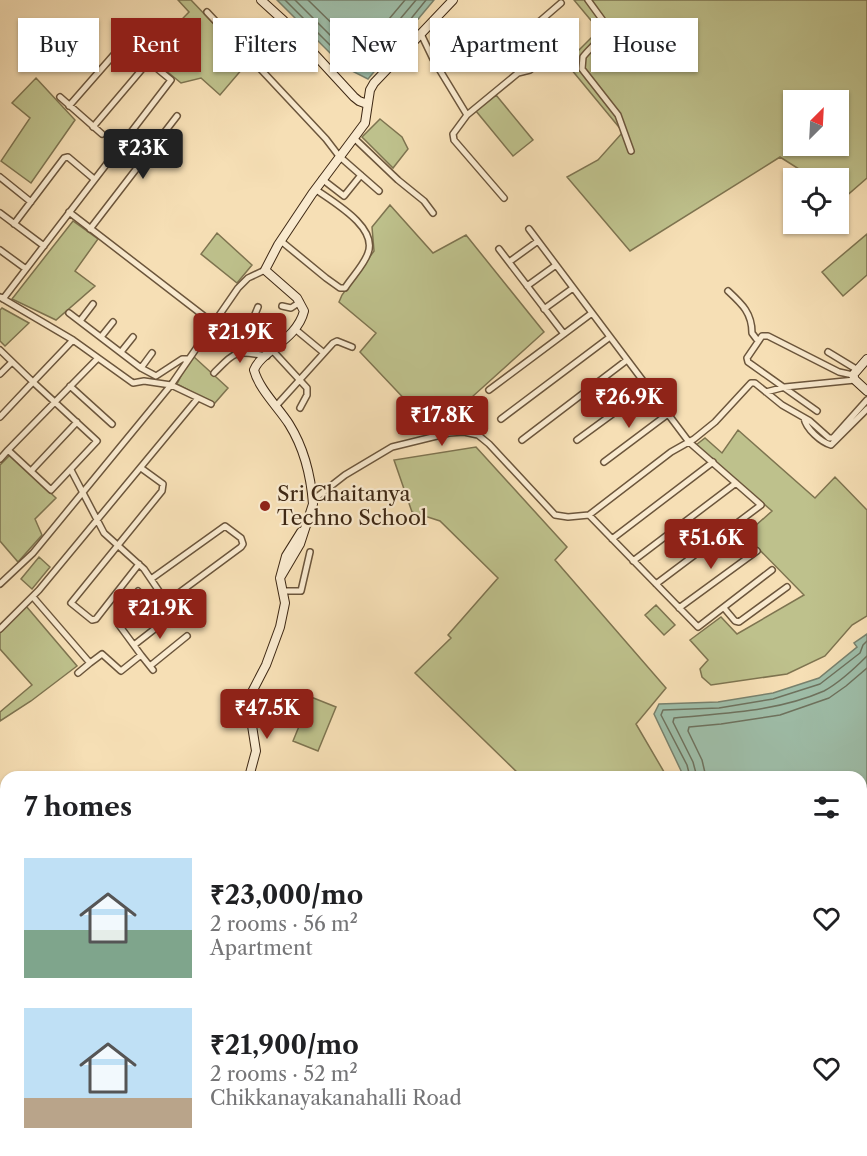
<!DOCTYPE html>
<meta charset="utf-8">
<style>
:root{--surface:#fff;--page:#f6f6f6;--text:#202124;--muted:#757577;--accent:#8f2418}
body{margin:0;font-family:"Libre Caslon Text",serif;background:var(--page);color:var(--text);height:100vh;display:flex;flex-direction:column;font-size:22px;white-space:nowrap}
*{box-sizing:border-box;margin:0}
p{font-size:20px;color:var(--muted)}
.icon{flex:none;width:33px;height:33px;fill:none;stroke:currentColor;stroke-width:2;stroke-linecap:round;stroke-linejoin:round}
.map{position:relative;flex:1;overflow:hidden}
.sheet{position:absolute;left:0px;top:771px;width:867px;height:386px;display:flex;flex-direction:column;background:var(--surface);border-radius:18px 18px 0 0;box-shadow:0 2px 4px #0004}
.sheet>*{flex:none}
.banner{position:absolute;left:18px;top:18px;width:831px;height:54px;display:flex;gap:12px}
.needle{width:39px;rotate:24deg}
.controls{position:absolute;left:783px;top:90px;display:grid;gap:12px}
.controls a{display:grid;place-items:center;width:66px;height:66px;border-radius:0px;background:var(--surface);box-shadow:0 2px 4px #0004;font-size:30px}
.price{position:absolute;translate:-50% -51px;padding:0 14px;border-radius:6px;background:var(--accent);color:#fff;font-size:20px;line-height:39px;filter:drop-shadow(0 2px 3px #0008)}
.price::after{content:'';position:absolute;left:50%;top:36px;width:18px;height:14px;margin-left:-9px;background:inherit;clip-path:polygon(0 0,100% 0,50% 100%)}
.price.on{background:#222;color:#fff}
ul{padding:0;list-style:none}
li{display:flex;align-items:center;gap:18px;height:150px;padding:0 24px}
li span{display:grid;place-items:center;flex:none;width:168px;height:120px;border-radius:0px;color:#555}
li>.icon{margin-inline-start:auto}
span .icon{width:72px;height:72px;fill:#fffc;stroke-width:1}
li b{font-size:26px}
h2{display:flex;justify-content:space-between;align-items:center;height:72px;padding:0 24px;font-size:26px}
.pill{padding:0 21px;border-radius:0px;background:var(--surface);box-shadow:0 2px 4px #0004;font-size:21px;line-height:54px}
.pill.on{background:var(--accent);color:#fff}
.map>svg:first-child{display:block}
.green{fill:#bec18c;stroke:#7e7450;stroke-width:1.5;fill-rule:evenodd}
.water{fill:#9ebda8;stroke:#78816d;stroke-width:1.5}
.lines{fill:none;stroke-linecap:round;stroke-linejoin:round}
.shore{stroke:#6e725e;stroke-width:1.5}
.street-casing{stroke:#6c563c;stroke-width:8}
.secondary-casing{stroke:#3e2814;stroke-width:10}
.street{stroke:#f9eacf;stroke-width:5}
.secondary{stroke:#f9eacf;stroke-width:8}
.poi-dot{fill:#8f2418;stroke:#f9eacf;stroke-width:2}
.labels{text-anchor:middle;stroke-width:4.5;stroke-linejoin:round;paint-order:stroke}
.poi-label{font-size:21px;fill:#3e2814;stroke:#f9eacf;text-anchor:start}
</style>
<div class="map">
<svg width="867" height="1156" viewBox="0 0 867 1156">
<rect width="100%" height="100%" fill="#f6dfb5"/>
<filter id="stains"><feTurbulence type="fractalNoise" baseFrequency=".00333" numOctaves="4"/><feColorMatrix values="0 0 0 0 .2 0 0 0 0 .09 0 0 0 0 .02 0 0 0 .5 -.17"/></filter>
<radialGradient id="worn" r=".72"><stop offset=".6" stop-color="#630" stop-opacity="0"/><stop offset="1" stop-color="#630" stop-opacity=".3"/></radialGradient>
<path class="green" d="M 178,0 L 191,0 L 249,61 L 220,95 L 201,78 L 181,83 L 147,55 L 189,12 Z
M 574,0 L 867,0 L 867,178 L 844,198 L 839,195 L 838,178 L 813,178 L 780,157 L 630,251 L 567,177 L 598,160 L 623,132 L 566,63 L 599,30 ZM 794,100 L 838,100 L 838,146 L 794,146 Z
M 36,78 L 75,120 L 31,183 L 1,161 L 30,118 L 12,103 Z
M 496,95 L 533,140 L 513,156 L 476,111 Z
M 380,119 L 402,137 L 408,149 L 393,168 L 362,137 Z
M 390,205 L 433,253 L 466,235 L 544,332 L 472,397 L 430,426 L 360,352 L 376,333 L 339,302 L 342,295 L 374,251 L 372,227 Z
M 73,221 L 98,239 L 75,271 L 95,286 L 56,320 L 12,299 Z
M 217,233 L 252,265 L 237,283 L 201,254 Z
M 867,234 L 867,275 L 843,296 L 822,272 Z
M 2,308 L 29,323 L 5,346 L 0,341 L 0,310 Z
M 193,356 L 228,388 L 214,404 L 177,384 L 190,358 Z
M 738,430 L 815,498 L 835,477 L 867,510 L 867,616 L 852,625 L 825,656 L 787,674 L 711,685 L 702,677 L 700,669 L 708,660 L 690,640 L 721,617 L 737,634 L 804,595 L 745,535 L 772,511 L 696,445 L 705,438 L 722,453 Z
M 476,447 L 567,547 L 555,560 L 666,688 L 636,724 L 667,777 L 522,777 L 415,673 L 451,638 L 448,635 L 498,578 L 440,521 L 412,512 L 394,460 Z
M 10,455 L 56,498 L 35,519 L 42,535 L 18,562 L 0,541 L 0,465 Z
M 39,557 L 50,567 L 32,589 L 21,579 Z
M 656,605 L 675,625 L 664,635 L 645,615 Z
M 26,606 L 77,666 L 31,701 L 0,721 L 0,712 L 32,685 L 0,649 L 0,633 Z
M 311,697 L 336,707 L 318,751 L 293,741 Z
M 861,884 L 867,885 L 867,968 L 861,964 L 865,958 L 861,956 Z
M 274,1151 L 495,1150 L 523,1156 L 274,1156 Z"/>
<path class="water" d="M 277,0 L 434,0 L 368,79 L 344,67 Z
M 867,634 L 867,871 L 861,870 L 861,777 L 684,777 L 654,714 L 659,704 L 718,702 L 773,693 L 819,678 L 857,647 L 854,643 Z"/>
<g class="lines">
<path class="shore" d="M 285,0 L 347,62 L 366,71 L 389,46 L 426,0
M 295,0 L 351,56 L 364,62 L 416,0
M 308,0 L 357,48 L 362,51 L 405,0
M 690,777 L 687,765 L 661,715 L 663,710 L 719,708 L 773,699 L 820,684 L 860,653 L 863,645 L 867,641
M 697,777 L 693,762 L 673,722 L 674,718 C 724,713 776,712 824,691 C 839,683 855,668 867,656
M 706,777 L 702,760 L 688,731 L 689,727 L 721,724 L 780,715 L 829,698 L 846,686 L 867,668"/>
<defs>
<path id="street" d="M 588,0 L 604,22 C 605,39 592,45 583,57 L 582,69 L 618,115 L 631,151
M 207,12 L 326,139 L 339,156 L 379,191
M 421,34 L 433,59 L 467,115 L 518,73 L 530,70 L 541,61 L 542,54 L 525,34 L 561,3
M 60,97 L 102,134
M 69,106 L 125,42
M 467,115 L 453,134 L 454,140 L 504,198
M 93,127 L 149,61
M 354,138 L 398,180 L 424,201 L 433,213
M 0,177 L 31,202
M 322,179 L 344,196 L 361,175
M 69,212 L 213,323
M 0,213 L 44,246
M 14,224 L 64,158 L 68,157 L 94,179
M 90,229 L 177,116
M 529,229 L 689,442 L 761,505 L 656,584
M 281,241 L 326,278 L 340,288 L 345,288 C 352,277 364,265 368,253 C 378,227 333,202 315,189
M 499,249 L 564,334
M 0,250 L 26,269
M 509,262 L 538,241
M 527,286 L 556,265
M 728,291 C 742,304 752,313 752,333 L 758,341
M 0,297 L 73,340 L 133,383 L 144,381 L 171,385 L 238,288 L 248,278 L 265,270
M 3,299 L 171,80 L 120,38
M 282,306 L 291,308 L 300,302
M 258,307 L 253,319 L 268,331 L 279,346
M 544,309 L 573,288
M 69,313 L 141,368 L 156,376 L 182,359 L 187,359
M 80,321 L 93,304
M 295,329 L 324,353
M 101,337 L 113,322
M 0,350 L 33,382 L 73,340
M 273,351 L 307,388 L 307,395 L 300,408
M 121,352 L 133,337
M 828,352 L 856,369
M 141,368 L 152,353
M 214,373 C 236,351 235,350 267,356
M 0,374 L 12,362
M 70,386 L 112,424
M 489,390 L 592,313
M 766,392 L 785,387 L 855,380
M 276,406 L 333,343 L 337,341 L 352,347
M 817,411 L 748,362 L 747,358 L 762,336 L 768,336 L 839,372 L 853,375
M 0,417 L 33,382 L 97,441 L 51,490 L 8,450 L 0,459
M 804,418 C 806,429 821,442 831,445 L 867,409
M 501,419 L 610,337
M 522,440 L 627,360
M 577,440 L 648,388
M 8,450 L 98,358
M 604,462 L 668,414
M 71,470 L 104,533 L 144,569 L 163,597 L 172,598 L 241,547 L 243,544 L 241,538 L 225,526 L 151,579
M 31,471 L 77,422
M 313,500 L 345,475 L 392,447 L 449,433 L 464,432 L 478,435 L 489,444 L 555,515 L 568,517 L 589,515 L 671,452 L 694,439 L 715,422 L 751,383 L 755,383 L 782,405 L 810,421 L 829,438 L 833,438 L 867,400
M 589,515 L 698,627 L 772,570
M 612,539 L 713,462
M 633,561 L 736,483
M 139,564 L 96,619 L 92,620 L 71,603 L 162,491 L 163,484 L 141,468
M 0,584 L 33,553 L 171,385 L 211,404
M 138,591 L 147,602
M 282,591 L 301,591 L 310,552
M 33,597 L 90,663 L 102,654 L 121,671 L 141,655 L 153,670
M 679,608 L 757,551
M 724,608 L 735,621 L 739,622 L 787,587
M 0,629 L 39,590 L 198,398
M 134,645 L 170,617
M 141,655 L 119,625 L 155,597
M 150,666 L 187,636
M 78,673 L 90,663
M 861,970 L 867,974
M 861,1019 L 867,1023
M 1,1022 L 6,1002
M 861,1055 L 867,1060
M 861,1081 L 867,1073
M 861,1087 L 867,1084
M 861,1120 L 867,1124
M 740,1150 L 747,1156
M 42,1153 L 93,1156
M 151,1156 L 151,1150
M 677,1156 L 685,1150
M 687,1156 L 691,1150
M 697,1156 L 701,1150
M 818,1156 L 821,1150"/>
<path id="secondary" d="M 261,0 L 283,20 L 354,97 L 359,101 L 367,104
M 867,359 L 853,375 L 855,380 L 867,391
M 280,578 L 300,544 L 313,504 C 311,477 304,448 289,424 C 278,407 259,389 254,370 C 261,351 297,340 304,311 L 297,298 L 265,270 L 278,245 L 312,194 L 365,123 L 370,90 L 374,83 L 453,0
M 249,777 L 256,751 L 250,713 L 252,692 L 266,665 L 280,627 L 285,603 L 280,578 L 286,556 L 301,532
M 0,1089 L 6,1089
M 520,1150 L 548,1156
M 172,1156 L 173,1150"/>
</defs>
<use href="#street" class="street-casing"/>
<use href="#secondary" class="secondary-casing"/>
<use href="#street" class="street"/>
<use href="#secondary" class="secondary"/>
</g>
<circle class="poi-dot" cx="265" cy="506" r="6"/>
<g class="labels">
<g class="poi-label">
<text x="277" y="501">Sri Chaitanya<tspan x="277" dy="24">Techno School</tspan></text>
</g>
</g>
<rect width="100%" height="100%" filter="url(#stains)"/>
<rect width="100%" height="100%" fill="url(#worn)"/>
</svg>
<div class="controls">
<a><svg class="needle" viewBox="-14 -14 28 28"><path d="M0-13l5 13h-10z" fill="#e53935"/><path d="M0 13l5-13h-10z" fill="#757577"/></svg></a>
<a><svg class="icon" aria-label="locate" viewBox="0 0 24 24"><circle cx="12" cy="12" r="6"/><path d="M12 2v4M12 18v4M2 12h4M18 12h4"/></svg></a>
</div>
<b class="price on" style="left:143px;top:180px">₹23K</b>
<b class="price" style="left:240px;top:364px">₹21.9K</b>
<b class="price" style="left:629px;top:429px">₹26.9K</b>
<b class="price" style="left:442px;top:447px">₹17.8K</b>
<b class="price" style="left:711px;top:570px">₹51.6K</b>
<b class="price" style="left:160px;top:640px">₹21.9K</b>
<b class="price" style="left:267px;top:740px">₹47.5K</b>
<div class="banner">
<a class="pill">Buy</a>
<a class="pill on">Rent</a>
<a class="pill">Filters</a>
<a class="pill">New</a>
<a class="pill">Apartment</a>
<a class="pill">House</a>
</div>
<section class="sheet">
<h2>7 homes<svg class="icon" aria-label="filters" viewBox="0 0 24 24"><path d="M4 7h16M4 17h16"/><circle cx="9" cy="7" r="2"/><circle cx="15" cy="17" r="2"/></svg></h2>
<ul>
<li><span style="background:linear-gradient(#bfe0f5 60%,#7fa58c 0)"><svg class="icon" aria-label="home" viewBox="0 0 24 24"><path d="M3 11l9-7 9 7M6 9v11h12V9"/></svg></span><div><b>₹23,000/mo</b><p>2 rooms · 56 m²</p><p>Apartment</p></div><svg class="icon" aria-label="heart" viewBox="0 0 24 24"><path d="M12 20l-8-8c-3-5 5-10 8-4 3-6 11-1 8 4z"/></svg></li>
<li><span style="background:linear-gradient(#bfe0f5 75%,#b9a48a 0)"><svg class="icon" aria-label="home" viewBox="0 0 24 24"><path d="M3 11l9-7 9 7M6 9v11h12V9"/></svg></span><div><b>₹21,900/mo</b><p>2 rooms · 52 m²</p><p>Chikkanayakanahalli Road</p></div><svg class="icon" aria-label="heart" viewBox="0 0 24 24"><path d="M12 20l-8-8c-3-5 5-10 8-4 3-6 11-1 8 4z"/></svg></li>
</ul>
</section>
</div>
